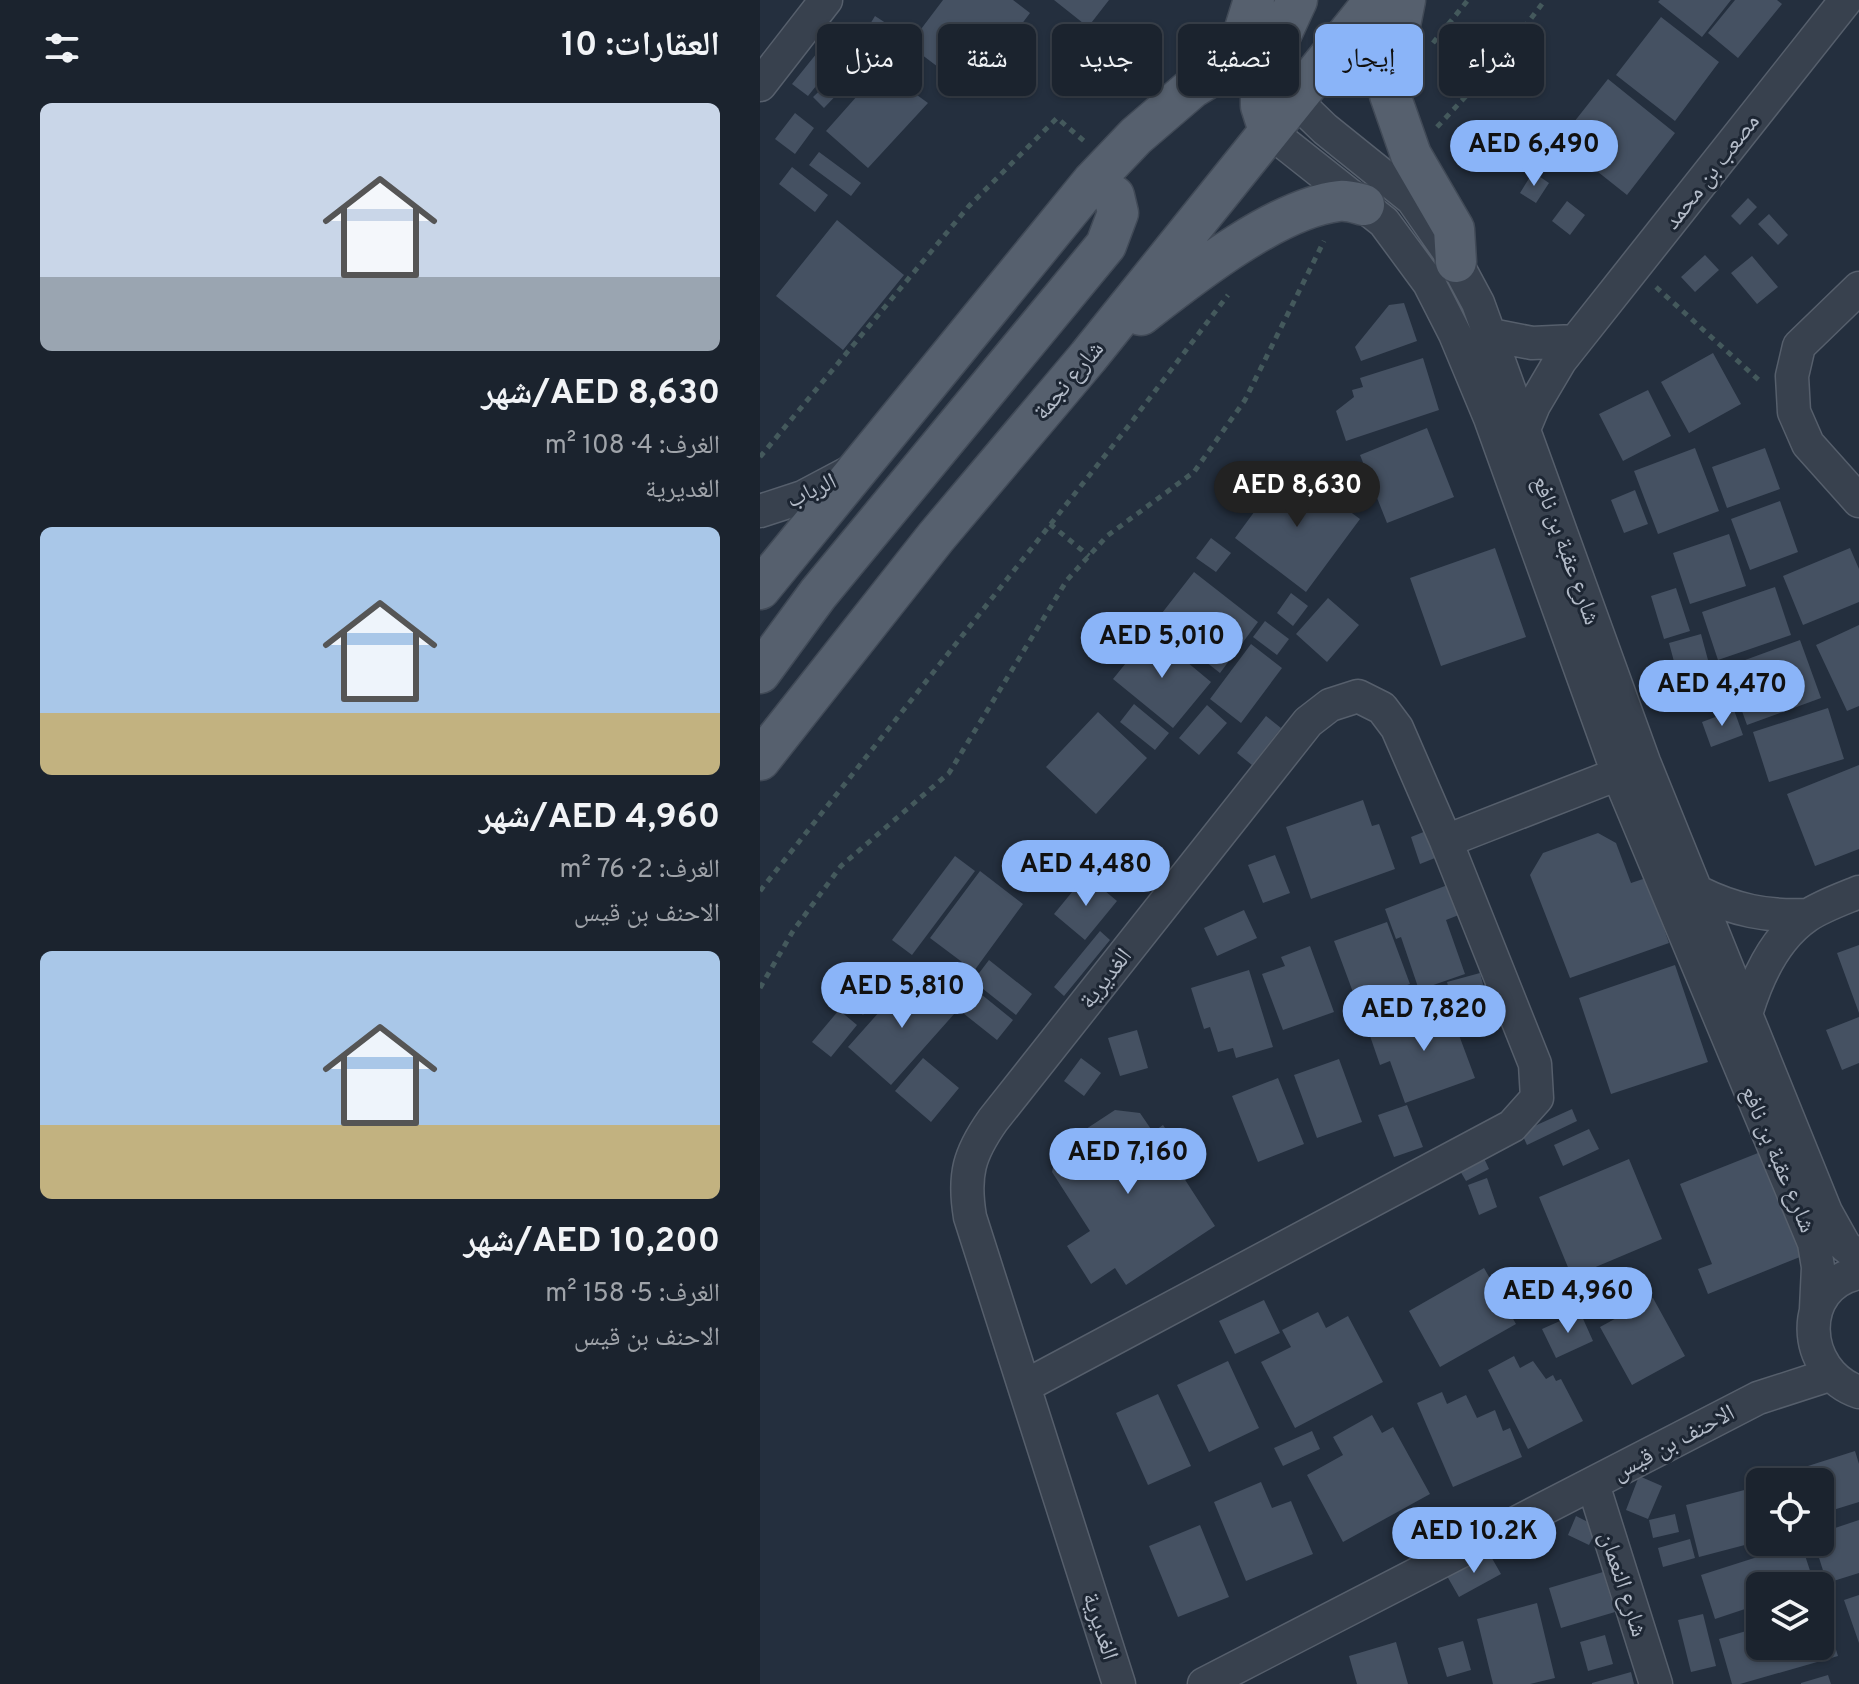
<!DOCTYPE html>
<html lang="ar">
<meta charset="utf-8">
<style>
:root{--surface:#1b232e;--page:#282f3a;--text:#f1f3f6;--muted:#a0a4aa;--line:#39404a;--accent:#8ab4f8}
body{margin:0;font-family:Overpass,"Noto Naskh Arabic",sans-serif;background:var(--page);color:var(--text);direction:rtl;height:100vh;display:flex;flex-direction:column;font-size:30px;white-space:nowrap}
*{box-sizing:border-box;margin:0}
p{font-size:26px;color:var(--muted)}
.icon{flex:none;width:44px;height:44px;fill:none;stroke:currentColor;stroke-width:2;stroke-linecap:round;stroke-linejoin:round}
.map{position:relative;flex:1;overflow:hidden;direction:ltr}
.drawer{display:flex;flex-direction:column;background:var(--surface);width:760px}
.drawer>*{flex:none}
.guide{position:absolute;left:24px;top:24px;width:760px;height:72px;direction:rtl;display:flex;gap:16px}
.tools{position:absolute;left:986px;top:1468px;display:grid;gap:16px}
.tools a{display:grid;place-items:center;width:88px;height:88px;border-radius:12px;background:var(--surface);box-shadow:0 2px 6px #0004,0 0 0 2px var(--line);font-size:40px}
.price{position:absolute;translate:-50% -68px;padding:0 18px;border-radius:28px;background:var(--accent);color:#111;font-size:26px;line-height:52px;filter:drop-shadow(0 2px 4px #0008)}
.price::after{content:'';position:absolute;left:50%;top:48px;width:24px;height:18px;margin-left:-12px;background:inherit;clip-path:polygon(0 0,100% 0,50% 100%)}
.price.active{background:#222;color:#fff}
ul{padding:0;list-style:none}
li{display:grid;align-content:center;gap:16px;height:424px;padding:0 40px}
li span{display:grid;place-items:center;height:248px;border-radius:12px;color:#555}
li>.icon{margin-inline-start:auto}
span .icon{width:144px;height:144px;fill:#fffc;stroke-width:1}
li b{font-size:34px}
h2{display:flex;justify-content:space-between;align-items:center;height:96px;padding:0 40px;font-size:34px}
.chip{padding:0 28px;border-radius:12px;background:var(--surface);box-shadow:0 2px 6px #0004,0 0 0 2px var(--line);font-size:28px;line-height:72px}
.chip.active{background:var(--accent);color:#111}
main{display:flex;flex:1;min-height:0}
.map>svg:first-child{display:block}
.building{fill:#455162}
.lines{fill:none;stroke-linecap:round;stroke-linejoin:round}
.minor-casing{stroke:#565f6c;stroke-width:35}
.major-casing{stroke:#414a57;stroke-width:43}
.path{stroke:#44595c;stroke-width:5;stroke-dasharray:6 6;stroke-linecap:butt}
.minor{stroke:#38414e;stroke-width:32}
.major{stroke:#56606e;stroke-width:40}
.labels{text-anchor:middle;stroke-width:6;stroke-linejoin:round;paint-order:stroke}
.street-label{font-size:24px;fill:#b4bcc9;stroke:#1d2633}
</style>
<main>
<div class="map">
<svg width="1099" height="1684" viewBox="0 0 1099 1684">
<rect width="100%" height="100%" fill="#242f3e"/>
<path class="building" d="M 183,0 L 253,0 L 270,13 L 211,92 L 149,45 Z
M 294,0 L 349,0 L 328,27 Z
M 900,0 L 971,0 L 942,37 L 898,2 Z
M 975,0 L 1017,0 L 1022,4 L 978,58 L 948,33 Z
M 115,16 L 135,29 L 121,52 L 101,39 Z
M 901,17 L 959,62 L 915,121 L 856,75 Z
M 97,42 L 111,53 L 96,70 L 83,59 Z
M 65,43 L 81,55 L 48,96 L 32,84 Z
M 121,69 L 168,103 L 108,168 L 66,131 Z
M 73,78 L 83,88 L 64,108 L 53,97 Z
M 848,79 L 915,133 L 867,195 L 799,141 Z
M 35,113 L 54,128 L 35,154 L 15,139 Z
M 59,152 L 101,183 L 91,196 L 49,165 Z
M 32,167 L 68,195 L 55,212 L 19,184 Z
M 773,172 L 789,183 L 776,203 L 760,193 Z
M 988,198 L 997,207 L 980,225 L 971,216 Z
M 807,201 L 825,215 L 810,235 L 792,221 Z
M 1009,214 L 1028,235 L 1018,245 L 998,224 Z
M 77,220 L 144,275 L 83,350 L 16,296 Z
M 945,255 L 959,270 L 935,292 L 921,277 Z
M 992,256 L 1018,287 L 997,304 L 971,273 Z
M 644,303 L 657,341 L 601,361 L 595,347 L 629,305 Z
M 953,353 L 981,404 L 929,433 L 901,382 Z
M 663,358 L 679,410 L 586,441 L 576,411 L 594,397 L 592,390 L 603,387 L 600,378 Z
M 888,390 L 911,436 L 863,461 L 839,414 Z
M 667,428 L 694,497 L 627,523 L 600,455 Z
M 935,448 L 959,511 L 898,534 L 874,471 Z
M 1005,448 L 1020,489 L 967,508 L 952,467 Z
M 528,466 L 600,519 L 546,592 L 475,538 Z
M 875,490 L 888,524 L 864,533 L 851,500 Z
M 1020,501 L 1038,552 L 990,570 L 971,519 Z
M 969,534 L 986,586 L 930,604 L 913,553 Z
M 451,538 L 471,553 L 456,572 L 436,558 Z
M 735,548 L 766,637 L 681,666 L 650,578 Z
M 1090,548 L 1099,569 L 1099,602 L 1043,625 L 1023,576 Z
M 434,572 L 498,622 L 460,673 L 395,622 Z
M 1015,587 L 1031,635 L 958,660 L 942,612 Z
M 916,588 L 930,631 L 904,639 L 891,596 Z
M 531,593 L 548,606 L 533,626 L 517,613 Z
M 568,598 L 599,625 L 567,662 L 536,634 Z
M 505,621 L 529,639 L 517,655 L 493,637 Z
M 1099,625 L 1099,706 L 1087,711 L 1056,645 Z
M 391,632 L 451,682 L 413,728 L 353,679 Z
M 941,634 L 948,660 L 916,669 L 909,643 Z
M 1040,640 L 1061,698 L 987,725 L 966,667 Z
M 491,644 L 522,668 L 481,723 L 450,699 Z
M 951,668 L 956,686 L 926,695 L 921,677 Z
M 374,704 L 409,733 L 395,750 L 360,722 Z
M 447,705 L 467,723 L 439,755 L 419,738 Z
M 1068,708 L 1084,759 L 1009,782 L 993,732 Z
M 974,710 L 983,735 L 951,747 L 942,722 Z
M 338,712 L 387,758 L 336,814 L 286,767 Z
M 506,716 L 521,728 L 492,765 L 477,753 Z
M 1099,765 L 1099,849 L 1055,866 L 1027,794 Z
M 603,800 L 612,826 L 619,824 L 635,869 L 551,899 L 526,827 Z
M 666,831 L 675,858 L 660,864 L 651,837 Z
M 838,833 L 856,843 L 871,883 L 886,878 L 909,943 L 810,978 L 770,875 L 783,853 Z
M 515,855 L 530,893 L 503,903 L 488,865 Z
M 195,856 L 215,871 L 152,955 L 132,940 Z
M 220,871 L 263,904 L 214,971 L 170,938 Z
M 326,875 L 357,901 L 325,940 L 294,914 Z
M 698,881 L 709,911 L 686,920 L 705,974 L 659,990 L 641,937 L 636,939 L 625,909 Z
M 484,910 L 497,938 L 457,956 L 444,928 Z
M 627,922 L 650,984 L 597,1003 L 574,941 Z
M 340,931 L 350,940 L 304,996 L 294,987 Z
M 1099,945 L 1099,1013 L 1077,953 Z
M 550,946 L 574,1012 L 523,1030 L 502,974 L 525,966 L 521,957 Z
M 229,960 L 272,994 L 256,1015 L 213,981 Z
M 915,965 L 948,1062 L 851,1094 L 819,998 Z
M 489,970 L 513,1047 L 476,1058 L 473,1048 L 458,1052 L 450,1027 L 444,1029 L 431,988 Z
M 195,973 L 253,1020 L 237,1040 L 179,994 Z
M 720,973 L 731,1013 L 697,1021 L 687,982 Z
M 153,974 L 195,1013 L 131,1085 L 88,1047 Z
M 111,977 L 126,991 L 103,1015 L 88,1000 Z
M 687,1003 L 715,1078 L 645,1103 L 630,1061 L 620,1065 L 609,1033 Z
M 79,1010 L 97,1025 L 71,1057 L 52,1042 Z
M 1099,1017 L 1099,1063 L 1082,1070 L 1066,1030 Z
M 377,1030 L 388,1068 L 360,1076 L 348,1038 Z
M 163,1058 L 199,1088 L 171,1122 L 135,1091 Z
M 321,1058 L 341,1073 L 324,1096 L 304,1081 Z
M 579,1059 L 602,1122 L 557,1138 L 534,1075 Z
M 518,1078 L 544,1144 L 498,1162 L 472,1096 Z
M 647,1105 L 663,1147 L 634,1157 L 618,1115 Z
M 812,1109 L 817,1121 L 767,1145 L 761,1132 Z
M 355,1110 L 380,1113 L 393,1132 L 403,1125 L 430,1165 L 420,1172 L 455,1226 L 366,1285 L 355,1268 L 331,1284 L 307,1246 L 330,1231 L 292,1172 L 297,1148 Z
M 829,1129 L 839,1149 L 803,1166 L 794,1145 Z
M 1003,1151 L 1045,1255 L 948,1294 L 938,1269 L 952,1264 L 920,1184 Z
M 723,1156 L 729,1169 L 706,1181 L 699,1169 Z
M 869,1159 L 902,1239 L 812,1277 L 779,1197 Z
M 727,1178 L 737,1207 L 719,1215 L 708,1185 Z
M 724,1268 L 756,1324 L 680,1367 L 649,1311 Z
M 893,1298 L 925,1356 L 872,1385 L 840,1327 Z
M 504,1300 L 520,1333 L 475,1354 L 459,1321 Z
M 558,1312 L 566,1328 L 588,1316 L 623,1382 L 535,1428 L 501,1362 L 531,1347 L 522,1330 Z
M 820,1312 L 833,1341 L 796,1358 L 782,1329 Z
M 754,1356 L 760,1368 L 773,1361 L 786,1379 L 793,1375 L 796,1381 L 801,1379 L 823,1421 L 768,1449 L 728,1370 Z
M 468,1361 L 499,1428 L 449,1452 L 417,1385 Z
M 682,1392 L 687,1404 L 706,1395 L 717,1418 L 735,1410 L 743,1431 L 750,1428 L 762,1457 L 693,1487 L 657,1403 Z
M 398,1394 L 431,1466 L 388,1485 L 356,1413 Z
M 612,1415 L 622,1433 L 633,1427 L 670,1494 L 583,1542 L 547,1475 L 583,1455 L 573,1437 Z
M 552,1431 L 560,1449 L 523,1466 L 514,1448 Z
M 1095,1451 L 1099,1464 L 1099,1502 L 1060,1514 L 1060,1482 L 1029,1482 L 1026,1473 Z
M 879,1476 L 902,1486 L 888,1519 L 866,1510 Z
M 501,1482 L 512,1508 L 531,1501 L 553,1554 L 486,1581 L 454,1502 Z
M 1000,1486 L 1000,1541 L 939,1557 L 926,1505 Z
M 915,1514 L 919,1532 L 893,1538 L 889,1520 Z
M 816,1516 L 838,1527 L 829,1545 L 808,1535 Z
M 1099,1520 L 1099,1573 L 1067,1583 L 1054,1542 L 1060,1542 L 1060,1533 Z
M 440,1525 L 469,1597 L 418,1617 L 389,1546 Z
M 930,1539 L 935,1558 L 903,1567 L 898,1548 Z
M 1041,1543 L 1055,1586 L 1000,1586 L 1000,1604 L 955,1619 L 941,1575 Z
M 729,1553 L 741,1574 L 699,1597 L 687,1576 Z
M 843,1572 L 855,1612 L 801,1628 L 789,1588 Z
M 1099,1595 L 1099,1643 L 1084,1600 Z
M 777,1603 L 795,1678 L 770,1684 L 733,1684 L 717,1619 Z
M 1063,1608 L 1078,1656 L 980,1684 L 972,1684 L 959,1639 L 1000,1627 L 1000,1646 L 1060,1646 L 1060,1609 Z
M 943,1614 L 956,1666 L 931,1672 L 918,1620 Z
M 845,1635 L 853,1664 L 828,1671 L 820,1642 Z
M 703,1641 L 711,1670 L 687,1677 L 678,1648 Z
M 636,1642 L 648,1684 L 597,1684 L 589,1656 Z
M 871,1672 L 874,1684 L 832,1684 L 832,1683 Z
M 1068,1675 L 1071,1684 L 1041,1684 L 1041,1683 Z"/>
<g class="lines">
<defs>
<path id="minor" d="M 0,85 L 66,0
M 517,88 L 534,99 L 565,129 L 652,199 L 696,262 L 718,303 L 884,762 L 1066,1212 L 1085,1246 L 1099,1257
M 509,131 L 624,222 L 669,283 L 695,334 L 730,418 L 858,774 L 1054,1243 L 1058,1267 L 1056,1309
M 1099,288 L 1039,346 L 1032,376 L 1034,412 L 1048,444 L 1099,501
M 731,335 L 772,343 L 815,341
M 764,429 L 774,405 L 800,361 L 1086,0
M 0,511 L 43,497 L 92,471
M 686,841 L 858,774
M 938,892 C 974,910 1007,917 1047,915
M 987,1011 C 998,975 1015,938 1047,916 C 1062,906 1082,899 1099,892
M 1099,1273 C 1037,1285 1040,1372 1099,1392
M 265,1386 L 752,1126 L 777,1098 L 775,1064 L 686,841 L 637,728 L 622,708 L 598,696 L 570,705 L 548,722 L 233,1120 C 209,1154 203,1175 210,1217 L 359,1684
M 833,1484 L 896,1684
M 444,1684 L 998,1398 L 1069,1375"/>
<path id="major" d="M 645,0 L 631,70 L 630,95 L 651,155 L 694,229 L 696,262
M 509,131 L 501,106 L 501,78 L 537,0
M 381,315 C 431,276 517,208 579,201 C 587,200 596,203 604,205
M 0,589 L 333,181 L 376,136 L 432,88 L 458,72 L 480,45 L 494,0
M 0,673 L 58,594 L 346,245 L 358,213 L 354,196 L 333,181
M 0,760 L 176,537 L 328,357 L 615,0"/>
</defs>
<use href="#minor" class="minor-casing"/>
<use href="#major" class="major-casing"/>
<path class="path" d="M 673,43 L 708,0
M 677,127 L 738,62 L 785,0
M 896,287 L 1001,382
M 0,457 L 209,206 L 297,118 L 324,141
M 290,524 L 329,556
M 0,891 L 370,424 L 468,295
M 0,988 L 33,931 L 81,866 L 189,773 L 307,580 L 347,536 L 434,472 L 485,400 L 564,241"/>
<use href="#minor" class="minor"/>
<use href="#major" class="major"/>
</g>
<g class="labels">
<g class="street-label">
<text transform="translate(951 171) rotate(-52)" y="8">مصعب بن محمد</text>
<text transform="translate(308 380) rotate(-50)" y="8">شارع نجمة</text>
<text transform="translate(51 490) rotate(-25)" y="8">الرباب</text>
<text transform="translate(807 550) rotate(70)" y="8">شارع عقبة بن نافع</text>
<text transform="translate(345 978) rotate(-52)" y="8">الغديرية</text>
<text transform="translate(1019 1159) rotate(67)" y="8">شارع عقبة بن نافع</text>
<text transform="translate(913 1442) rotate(-28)" y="8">الاحنف بن قيس</text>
<text transform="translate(864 1584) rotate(72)" y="8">شارع النعمان</text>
<text transform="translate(341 1626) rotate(72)" y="8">الغديرية</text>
</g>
</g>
</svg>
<div class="tools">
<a><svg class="icon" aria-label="locate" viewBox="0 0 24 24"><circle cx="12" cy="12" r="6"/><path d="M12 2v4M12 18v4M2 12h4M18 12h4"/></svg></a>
<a><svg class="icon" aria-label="layers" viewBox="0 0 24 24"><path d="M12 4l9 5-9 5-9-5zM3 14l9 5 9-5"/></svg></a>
</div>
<b class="price" style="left:774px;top:188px">AED 6,490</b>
<b class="price active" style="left:537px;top:529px">AED 8,630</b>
<b class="price" style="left:402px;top:680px">AED 5,010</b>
<b class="price" style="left:962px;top:728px">AED 4,470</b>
<b class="price" style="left:326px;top:908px">AED 4,480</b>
<b class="price" style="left:142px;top:1030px">AED 5,810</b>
<b class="price" style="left:664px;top:1053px">AED 7,820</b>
<b class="price" style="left:368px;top:1196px">AED 7,160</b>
<b class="price" style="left:808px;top:1335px">AED 4,960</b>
<b class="price" style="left:714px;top:1575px">AED 10.2K</b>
<div class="guide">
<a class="chip">شراء</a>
<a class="chip active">إيجار</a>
<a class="chip">تصفية</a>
<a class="chip">جديد</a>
<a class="chip">شقة</a>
<a class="chip">منزل</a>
</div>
</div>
<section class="drawer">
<h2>العقارات: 10<svg class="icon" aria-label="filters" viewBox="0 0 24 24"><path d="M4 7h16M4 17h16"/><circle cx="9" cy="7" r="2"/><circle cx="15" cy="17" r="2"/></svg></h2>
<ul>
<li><span style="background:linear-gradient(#c9d6e8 70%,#9aa5b1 0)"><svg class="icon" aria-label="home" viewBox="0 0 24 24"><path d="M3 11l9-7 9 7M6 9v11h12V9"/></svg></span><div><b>AED 8,630/شهر</b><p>الغرف: 4 · 108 m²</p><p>الغديرية</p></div></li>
<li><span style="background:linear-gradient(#a9c7e8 75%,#c2b280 0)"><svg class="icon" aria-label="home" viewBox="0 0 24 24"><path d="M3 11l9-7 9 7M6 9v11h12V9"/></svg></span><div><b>AED 4,960/شهر</b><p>الغرف: 2 · 76 m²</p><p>الاحنف بن قيس</p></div></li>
<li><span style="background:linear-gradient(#a9c7e8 70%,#c2b280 0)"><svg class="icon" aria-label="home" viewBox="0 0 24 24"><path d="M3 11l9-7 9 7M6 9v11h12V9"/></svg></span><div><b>AED 10,200/شهر</b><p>الغرف: 5 · 158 m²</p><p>الاحنف بن قيس</p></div></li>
</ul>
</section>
</main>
